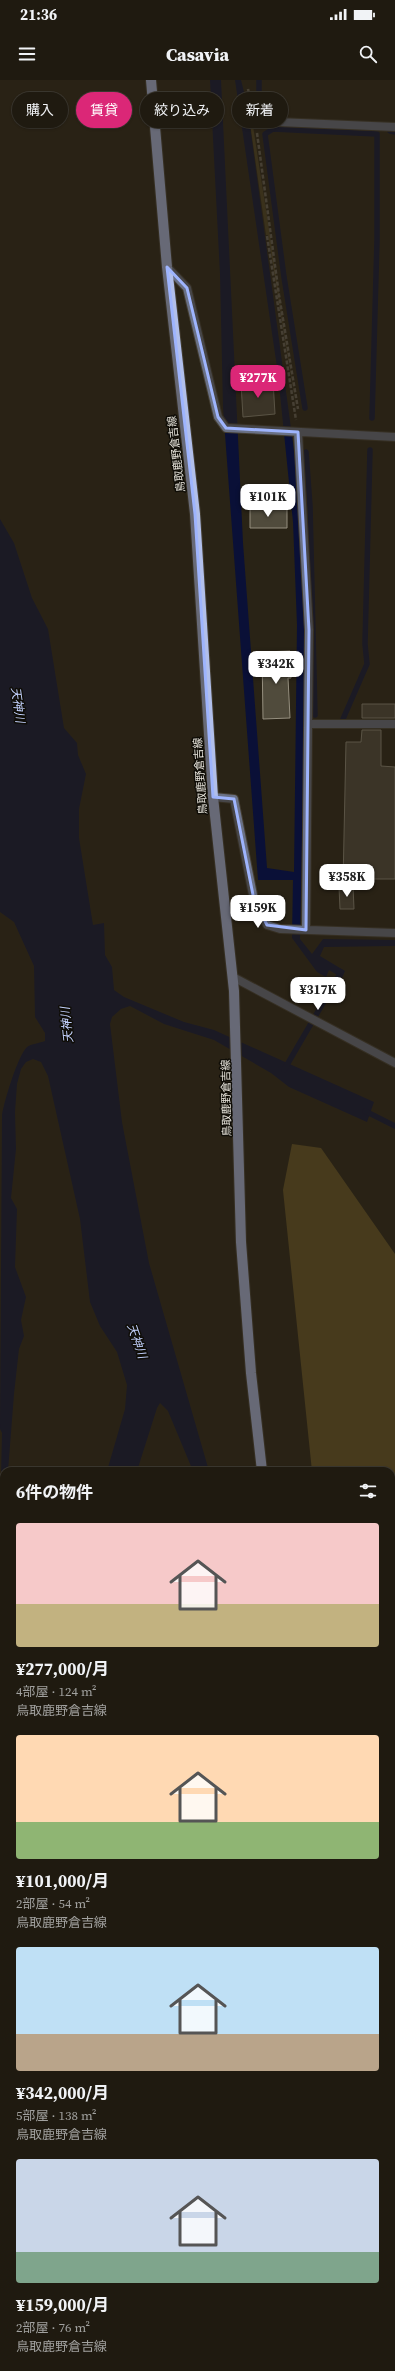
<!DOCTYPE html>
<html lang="ja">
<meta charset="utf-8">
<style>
:root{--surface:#1f1a10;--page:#272319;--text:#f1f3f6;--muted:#a1a19f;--line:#3c3830;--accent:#db2777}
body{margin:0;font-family:"Source Serif 4","Noto Sans JP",serif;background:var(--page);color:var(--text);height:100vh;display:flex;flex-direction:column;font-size:15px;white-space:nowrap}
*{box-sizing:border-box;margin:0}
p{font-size:13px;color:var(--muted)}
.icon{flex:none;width:22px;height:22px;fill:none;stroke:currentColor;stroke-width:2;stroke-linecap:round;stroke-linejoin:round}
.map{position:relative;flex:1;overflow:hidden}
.sheet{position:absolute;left:0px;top:1387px;width:395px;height:904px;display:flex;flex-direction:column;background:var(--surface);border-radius:12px 12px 0 0;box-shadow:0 1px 3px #0004,0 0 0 1px var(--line)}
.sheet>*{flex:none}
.top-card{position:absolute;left:12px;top:12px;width:371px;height:36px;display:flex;gap:8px}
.price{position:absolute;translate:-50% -34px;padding:0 9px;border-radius:8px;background:#fff;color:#222;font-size:13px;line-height:26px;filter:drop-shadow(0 1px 2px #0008)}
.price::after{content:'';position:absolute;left:50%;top:24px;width:12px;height:9px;margin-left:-6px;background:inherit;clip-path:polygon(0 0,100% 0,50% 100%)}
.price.selected{background:var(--accent);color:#fff}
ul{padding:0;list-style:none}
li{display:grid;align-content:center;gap:8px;height:212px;padding:0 16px}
li span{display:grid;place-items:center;height:124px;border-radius:4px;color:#555}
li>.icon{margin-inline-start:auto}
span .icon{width:72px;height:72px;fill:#fffc;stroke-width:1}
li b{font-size:17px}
h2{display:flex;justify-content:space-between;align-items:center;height:48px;padding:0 16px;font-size:17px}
.pill{padding:0 14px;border-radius:18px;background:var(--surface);box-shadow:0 1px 3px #0004,0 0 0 1px var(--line);font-size:14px;line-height:36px}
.pill.selected{background:var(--accent);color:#fff}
.status{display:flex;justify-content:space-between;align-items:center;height:28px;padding:0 20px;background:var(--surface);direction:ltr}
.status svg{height:11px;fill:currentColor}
header{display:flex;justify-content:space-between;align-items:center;height:52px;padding:0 16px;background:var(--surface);font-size:18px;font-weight:800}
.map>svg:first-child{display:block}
.green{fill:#4f4322}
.forest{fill:#6b5824}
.water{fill:#0a1037}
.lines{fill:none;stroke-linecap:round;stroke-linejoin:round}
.stream{stroke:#0a1037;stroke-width:5.5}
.building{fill:#504b3c;stroke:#958f7f}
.street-casing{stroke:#443e32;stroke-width:10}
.primary-casing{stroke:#443e32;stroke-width:12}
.path{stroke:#686357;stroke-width:2.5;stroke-dasharray:4 2;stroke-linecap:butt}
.street{stroke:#6a7186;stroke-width:8}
.primary{stroke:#b1bfeb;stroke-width:10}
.marked{fill:none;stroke:#9eb4fd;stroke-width:3;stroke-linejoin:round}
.labels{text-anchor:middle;stroke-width:3;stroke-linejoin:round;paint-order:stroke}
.street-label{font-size:11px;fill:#e8e5dc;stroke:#0f0d07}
.water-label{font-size:12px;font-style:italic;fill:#c2d0fc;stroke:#0f0d07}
</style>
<div class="status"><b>21:36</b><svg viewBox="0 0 49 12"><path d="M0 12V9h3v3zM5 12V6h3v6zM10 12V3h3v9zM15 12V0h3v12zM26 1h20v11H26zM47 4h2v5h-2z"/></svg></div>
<header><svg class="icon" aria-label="menu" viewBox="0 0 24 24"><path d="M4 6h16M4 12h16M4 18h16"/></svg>Casavia<svg class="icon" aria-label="search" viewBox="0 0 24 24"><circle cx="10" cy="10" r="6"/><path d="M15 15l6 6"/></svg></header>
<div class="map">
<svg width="395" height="2291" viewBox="0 0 395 2291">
<rect width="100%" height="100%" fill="#292316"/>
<path class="green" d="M 247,22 L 253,46 L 297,331 L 268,155 L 266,155 Z"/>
<path class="forest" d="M 292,1064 L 321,1068 L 395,1174 L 395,1405 L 391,1408 L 391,1391 L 312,1391 L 283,1110 Z
M 391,1643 L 395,1655 L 395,1799 L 391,1784 Z"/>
<path class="water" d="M 210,0 L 221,0 L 243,463 L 267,788 L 294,792 L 297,545 L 293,442 L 278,294 L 235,0 L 241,0 L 247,24 L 293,363 L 301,437 L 304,549 L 306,560 L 300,859 L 312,874 L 323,859 L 395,860 L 395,866 L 324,867 L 320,876 L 345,891 L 342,898 L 329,890 L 326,897 L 317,892 L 292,858 L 293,800 L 258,800 L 223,327 L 220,194 Z
M 0,439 L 14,463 L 32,518 L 48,549 L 64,648 L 77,663 L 78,675 L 86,694 L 79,729 L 79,758 L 93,845 L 104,843 L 105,875 L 112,887 L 114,910 L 124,917 L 184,942 L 214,950 L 374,1022 L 367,1042 L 289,1007 L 271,993 L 214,960 L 164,944 L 130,926 L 121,929 L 112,937 L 110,944 L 122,1042 L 149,1183 L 209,1391 L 193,1391 L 168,1331 L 160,1323 L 157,1328 L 137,1391 L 107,1391 L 125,1329 L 127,1305 L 117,1272 L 100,1246 L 90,1222 L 80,1139 L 48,996 L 41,982 L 33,979 L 26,982 L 21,989 L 17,1004 L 15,1032 L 16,1069 L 11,1118 L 17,1129 L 15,1187 L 26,1217 L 21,1240 L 24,1256 L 19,1269 L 14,1314 L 8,1391 L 4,1391 L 4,1418 L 0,1442 L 2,1353 L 0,1349 L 2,1035 C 4,1022 18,975 27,967 C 31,964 40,963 45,961 L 45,953 L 35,937 L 34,886 L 14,842 L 0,832 Z
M 0,1517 L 4,1517 L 4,2287 L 41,2287 L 41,2291 L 0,2291 Z"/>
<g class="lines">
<path class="stream" d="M 259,0 L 259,25 L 261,33
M 390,51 L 395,52
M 305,328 L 284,197 L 265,54 L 273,49 L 377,54 L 377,160 L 372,338
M 306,372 L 310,426 L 315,635
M 343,639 L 367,584 L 365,564 L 370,370
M 284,990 L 341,892 L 339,891
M 365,1031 L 395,1046"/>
</g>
<path class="building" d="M 273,301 L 275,334 L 243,337 L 241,303 Z
M 250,429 L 287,429 L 287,448 L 250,448 Z
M 290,571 L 291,598 L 288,598 L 290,638 L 263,639 L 262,572 Z
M 362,624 L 395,624 L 395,638 L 362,638 Z
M 362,650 L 381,650 L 381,686 L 395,687 L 395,799 L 368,799 L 368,804 L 343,803 L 346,662 L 361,662 Z
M 353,806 L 354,829 L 340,829 L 339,807 Z"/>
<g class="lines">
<defs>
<path id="street" d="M 254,41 L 395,47
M 167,187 L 187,208 L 218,337 L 226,348 L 395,357
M 298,352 L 309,550 L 306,850
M 309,644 L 395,644
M 213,717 L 234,719 L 254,820 L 267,845 L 280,849 L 395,853
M 233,897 L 395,983"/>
<path id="primary" d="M 151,0 L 167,187 L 195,434 L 213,717 L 234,911 L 241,1162 L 251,1293 L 262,1391
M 391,1924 L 395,1937"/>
</defs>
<use href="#street" class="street-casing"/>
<use href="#primary" class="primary-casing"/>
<path class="path" d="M 248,9 L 252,28
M 236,20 L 250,19
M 257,53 L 279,215 L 298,329
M 267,156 L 296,340"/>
<use href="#street" class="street"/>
<use href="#primary" class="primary"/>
</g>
<path d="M0 0H395V2291H0ZM 167,187 L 187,208 L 218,337 L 226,348 L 298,352 L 309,550 L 306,850 L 267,845 L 254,820 L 234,719 L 213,717 L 195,434 Z" fill="#292316" fill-opacity=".55" fill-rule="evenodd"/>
<path class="marked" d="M 167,187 L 187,208 L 218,337 L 226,348 L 298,352 L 309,550 L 306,850 L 267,845 L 254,820 L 234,719 L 213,717 L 195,434 Z"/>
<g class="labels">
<g class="street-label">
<text transform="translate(176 374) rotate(-97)" y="4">鳥取鹿野倉吉線</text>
<text transform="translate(200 696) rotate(-94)" y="4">鳥取鹿野倉吉線</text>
<text transform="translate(226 1018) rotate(-91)" y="4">鳥取鹿野倉吉線</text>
</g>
<g class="water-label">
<text transform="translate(18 625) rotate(82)" y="4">天神川</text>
<text transform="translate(67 945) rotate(-96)" y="4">天神川</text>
<text transform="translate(137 1261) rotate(71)" y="4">天神川</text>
</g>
</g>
</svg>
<b class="price selected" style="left:258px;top:319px">¥277K</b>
<b class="price" style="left:268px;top:438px">¥101K</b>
<b class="price" style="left:276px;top:605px">¥342K</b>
<b class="price" style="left:347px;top:818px">¥358K</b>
<b class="price" style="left:258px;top:849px">¥159K</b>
<b class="price" style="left:318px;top:931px">¥317K</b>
<div class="top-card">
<a class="pill">購入</a>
<a class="pill selected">賃貸</a>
<a class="pill">絞り込み</a>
<a class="pill">新着</a>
</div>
<section class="sheet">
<h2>6件の物件<svg class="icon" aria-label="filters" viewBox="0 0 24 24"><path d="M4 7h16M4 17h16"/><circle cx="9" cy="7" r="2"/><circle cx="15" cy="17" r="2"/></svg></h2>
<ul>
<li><span style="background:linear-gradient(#f6c9c9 65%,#c2b280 0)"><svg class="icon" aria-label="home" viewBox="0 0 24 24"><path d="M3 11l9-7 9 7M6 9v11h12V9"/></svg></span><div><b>¥277,000/月</b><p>4部屋 · 124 m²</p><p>鳥取鹿野倉吉線</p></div></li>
<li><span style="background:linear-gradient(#ffd9b3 70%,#8fb573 0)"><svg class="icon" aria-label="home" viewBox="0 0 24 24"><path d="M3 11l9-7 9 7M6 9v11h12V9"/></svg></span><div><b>¥101,000/月</b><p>2部屋 · 54 m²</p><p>鳥取鹿野倉吉線</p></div></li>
<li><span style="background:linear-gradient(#bfe0f5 70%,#b9a48a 0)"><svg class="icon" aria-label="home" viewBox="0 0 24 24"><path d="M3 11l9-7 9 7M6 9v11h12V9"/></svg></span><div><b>¥342,000/月</b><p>5部屋 · 138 m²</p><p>鳥取鹿野倉吉線</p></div></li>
<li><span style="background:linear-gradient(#c9d6e8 75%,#7fa58c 0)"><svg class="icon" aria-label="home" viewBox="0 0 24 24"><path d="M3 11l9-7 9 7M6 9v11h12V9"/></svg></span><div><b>¥159,000/月</b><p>2部屋 · 76 m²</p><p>鳥取鹿野倉吉線</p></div></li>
</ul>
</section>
</div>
